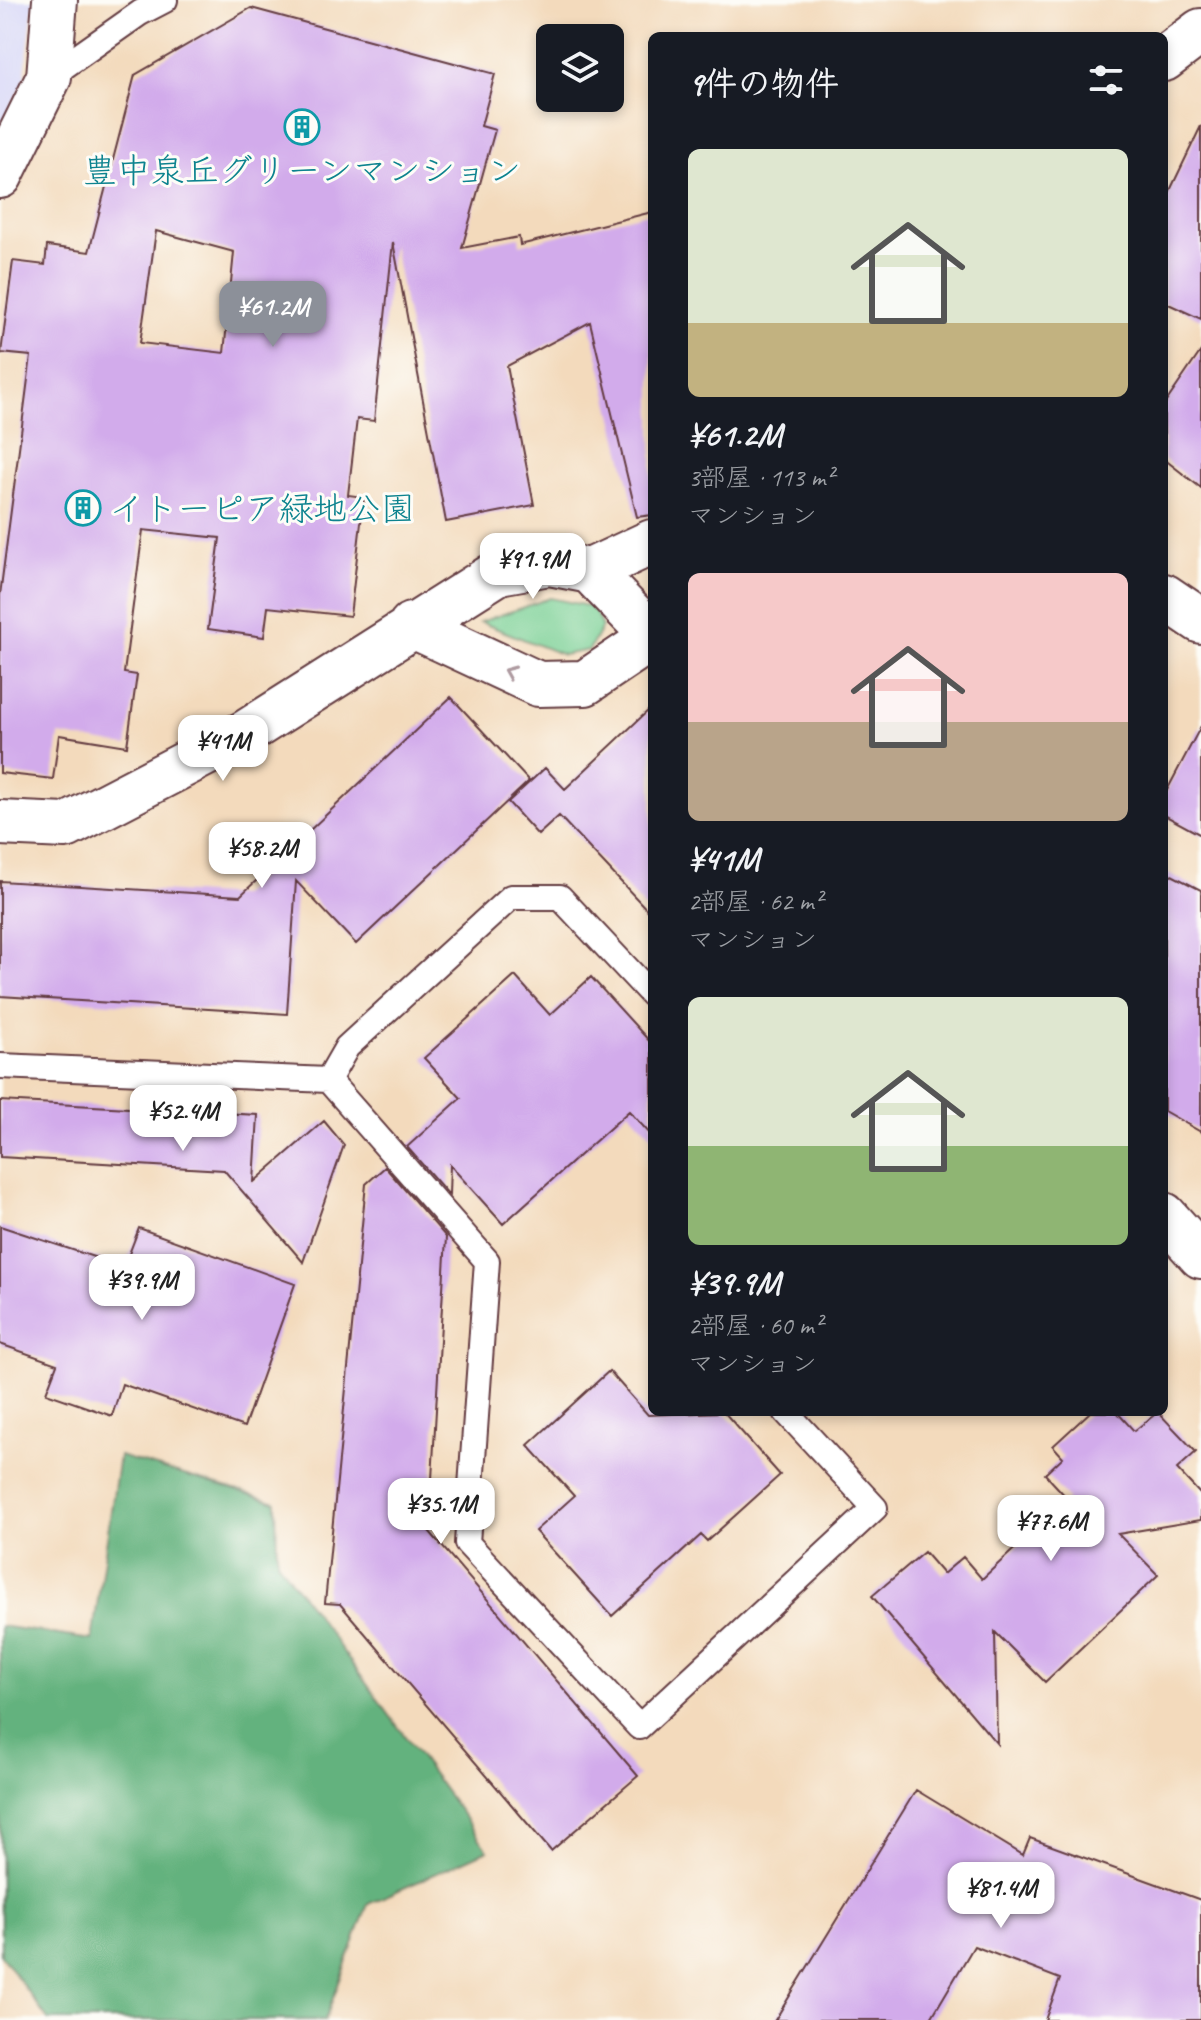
<!DOCTYPE html>
<html lang="ja">
<meta charset="utf-8">
<style>
:root{--surface:#171b24;--page:#242831;--text:#f1f3f6;--muted:#9ea1a6;--accent:#8c9099}
body{margin:0;font-family:Caveat,"Klee One",sans-serif;background:var(--page);color:var(--text);height:100vh;display:flex;flex-direction:column;font-size:30px;white-space:nowrap}
*{box-sizing:border-box;margin:0}
p{font-size:26px;color:var(--muted)}
.icon{flex:none;width:44px;height:44px;fill:none;stroke:currentColor;stroke-width:2;stroke-linecap:round;stroke-linejoin:round}
.map{position:relative;flex:1;overflow:hidden}
.panel{position:absolute;left:648px;top:32px;width:520px;height:1384px;display:flex;flex-direction:column;background:var(--surface);border-radius:12px;box-shadow:0 4px 12px #0003}
.panel>*{flex:none}
.fabs{position:absolute;left:536px;top:24px;display:grid;gap:16px}
.fabs a{display:grid;place-items:center;width:88px;height:88px;border-radius:12px;background:var(--surface);box-shadow:0 4px 12px #0003;font-size:40px}
.price{position:absolute;translate:-50% -68px;padding:0 18px;border-radius:16px;background:#fff;color:#222;font-size:26px;line-height:52px;filter:drop-shadow(0 2px 4px #0008)}
.price::after{content:'';position:absolute;left:50%;top:48px;width:24px;height:18px;margin-left:-12px;background:inherit;clip-path:polygon(0 0,100% 0,50% 100%)}
.price.current{background:var(--accent);color:#fff}
ul{padding:0;list-style:none}
li{display:grid;align-content:center;gap:16px;height:424px;padding:0 40px}
li span{display:grid;place-items:center;height:248px;border-radius:12px;color:#555}
li>.icon{margin-inline-start:auto}
span .icon{width:144px;height:144px;fill:#fffc;stroke-width:1}
li b{font-size:34px}
h2{display:flex;justify-content:space-between;align-items:center;height:96px;padding:0 40px;font-size:34px}
.map>svg:first-child{display:block}
.built{fill:#d7d7f8}
.green{fill:#7ad095;stroke:#627860;stroke-width:2}
.forest{fill:#63b27e;stroke:#566854;stroke-width:2}
.building{fill:#d2abeb;fill-rule:evenodd}
.lines{fill:none;stroke-linecap:round;stroke-linejoin:round}
.lane-casing{stroke:#633b41;stroke-width:28}
.street-casing{stroke:#633b41;stroke-width:48}
.lane{stroke:#fff;stroke-width:24}
.street{stroke:#fff;stroke-width:44}
.oneway{stroke:#ae9aa0}
.labels{text-anchor:middle;stroke-width:6;stroke-linejoin:round;paint-order:stroke}
.culture-label{font-size:34px;fill:#0d838f;stroke:#fdfcf7}
</style>
<div class="map">
<svg width="1201" height="2020" viewBox="0 0 1201 2020">
<rect width="100%" height="100%" fill="#fdfcf7"/>
<filter id="ink" filterUnits="userSpaceOnUse"><feTurbulence type="fractalNoise" baseFrequency=".0125" numOctaves="2"/><feDisplacementMap in="SourceGraphic" scale="16" xChannelSelector="R" yChannelSelector="G"/><feConvolveMatrix kernelMatrix="1 2 1 2 8 2 1 2 1" color-interpolation-filters="sRGB"/></filter>
<filter id="wash" filterUnits="userSpaceOnUse"><feTurbulence type="fractalNoise" baseFrequency=".006" numOctaves="4" result="noise"/><feDisplacementMap in="SourceGraphic" scale="32" xChannelSelector="R" yChannelSelector="G"/><feGaussianBlur stdDeviation="1.8" result="paint"/><feColorMatrix in="noise" values="0 0 0 0 0 0 0 0 0 0 0 0 0 0 0 0 0 1.4 0 .05"/><feComposite in="paint" operator="in"/></filter>
<g filter="url(#wash)">
<rect width="100%" height="100%" fill="#f3dabc"/>
<path class="built" d="M 0,0 L 34,0 L 24,81 L 0,129 Z"/>
<path class="green" d="M 550,598 L 593,607 L 602,627 L 589,650 L 563,655 L 480,622 Z"/>
<path class="forest" d="M 119,1456 L 276,1502 L 277,1561 L 488,1850 L 368,1904 L 325,2020 L 48,2020 L 1,1955 L 0,1626 L 92,1640 Z"/>
<g id="blocks">
<path class="building" d="M 251,8 L 495,74 L 481,126 L 495,130 L 462,248 L 519,237 L 520,245 L 652,212 L 652,515 L 637,517 L 590,322 L 507,366 L 534,505 L 446,522 L 393,242 L 374,421 L 357,419 L 348,495 L 364,497 L 350,616 L 268,607 L 264,637 L 208,629 L 220,538 L 143,530 L 124,673 L 137,675 L 127,746 L 59,735 L 53,779 L 0,773 L 0,595 L 31,356 L 1,353 L 13,261 L 45,265 L 47,246 L 89,252 L 135,75 ZM 156,231 L 234,252 L 224,353 L 140,343 Z
M 1201,126 L 1201,319 L 1164,302 L 1164,203 Z
M 1201,351 L 1201,488 L 1164,459 L 1164,405 Z
M 451,697 L 529,781 L 356,944 L 296,881 L 287,1014 L 0,996 L 0,881 L 240,896 Z
M 652,707 L 652,915 L 559,816 L 538,835 L 508,802 L 545,768 L 565,789 Z
M 1201,726 L 1201,835 L 1164,815 L 1164,796 Z
M 1164,871 L 1201,890 L 1201,1132 L 1164,1111 Z
M 515,976 L 550,1015 L 591,977 L 652,1044 L 652,1136 L 629,1111 L 503,1224 L 450,1165 L 449,1195 L 407,1147 L 461,1098 L 424,1058 Z
M 0,1101 L 258,1115 L 254,1182 L 324,1121 L 344,1145 L 303,1262 L 224,1170 L 0,1157 Z
M 385,1167 L 446,1237 L 429,1531 L 638,1776 L 551,1851 L 340,1604 L 325,1603 L 366,1184 Z
M 0,1226 L 124,1267 L 139,1228 L 295,1284 L 244,1427 L 122,1384 L 112,1416 L 46,1393 L 57,1364 L 0,1344 Z
M 609,1371 L 648,1415 L 724,1412 L 780,1475 L 707,1541 L 701,1535 L 612,1616 L 535,1531 L 574,1496 L 528,1445 Z
M 1090,1412 L 1117,1412 L 1134,1431 L 1158,1412 L 1196,1452 L 1177,1469 L 1201,1495 L 1201,1520 L 1118,1534 L 1158,1575 L 1045,1682 L 995,1632 L 997,1744 L 872,1596 L 924,1552 L 943,1574 L 963,1557 L 982,1579 L 1068,1499 L 1045,1474 L 1063,1457 L 1053,1446 Z
M 916,1790 L 1023,1855 L 1030,1838 L 1201,1900 L 1201,2020 L 1045,2020 L 1060,1979 L 974,1946 L 930,2020 L 775,2020 Z"/>
</g>
</g>
<g filter="url(#ink)">
<use href="#blocks" fill-opacity="0" stroke="#633b41" stroke-width="2"/>
<g class="lines">
<defs>
<path id="lane" d="M 49,77 L 140,13 L 165,0
M 0,1066 L 328,1080 L 487,1261 L 467,1543 L 639,1727 L 875,1508 L 786,1412
M 328,1080 L 347,1047 L 511,897 L 560,897 L 652,995"/>
<path id="street" d="M 1164,59 L 1201,31
M 0,176 L 49,77 L 55,0
M 590,571 L 652,542
M 1164,596 L 1201,621
M 411,625 L 538,684 L 585,683 L 652,638
M 0,823 L 66,826 L 245,733 L 499,572 L 549,563 L 590,571 L 652,635
M 1164,1215 L 1201,1256"/>
</defs>
<use href="#lane" class="lane-casing"/>
<use href="#street" class="street-casing"/>
<use href="#lane" class="lane"/>
<use href="#street" class="street"/>
</g>
<defs><path id="oneway-chevron" d="M-2-3.5L2.5 0L-2 3.5" fill="none" stroke-width="1.6" stroke-linecap="round" stroke-linejoin="round" transform="scale(2)"/></defs>
<use class="oneway" href="#oneway-chevron" transform="translate(509 672) rotate(-157)"/>
</g>
<defs>
<symbol id="building-ring" viewBox="-11 -11 22 22"><circle r="9.5" fill="#fdfcf7" stroke="#0f9aa8" stroke-width="1.5"/><path d="M-4-6H4V6H1V3H-1V6H-4ZM-2.5-4.3h1.7v1.8h-1.7ZM.8-4.3h1.7v1.8H.8ZM-2.5-1h1.7V.8h-1.7ZM.8-1h1.7V.8H.8Z" fill="#0f9aa8"/></symbol>
</defs>
<g fill-rule="evenodd">
<use href="#building-ring" x="282" y="107" width="40" height="40"/>
<use href="#building-ring" x="63" y="488" width="40" height="40"/>
</g>
<g class="labels">
<g class="culture-label">
<text x="302" y="182">豊中泉丘グリーンマンション</text>
<text x="109" y="520" text-anchor="start">イトーピア緑地公園</text>
</g>
</g>
</svg>
<div class="fabs">
<a><svg class="icon" aria-label="layers" viewBox="0 0 24 24"><path d="M12 4l9 5-9 5-9-5zM3 14l9 5 9-5"/></svg></a>
</div>
<b class="price current" style="left:273px;top:349px">¥61.2M</b>
<b class="price" style="left:533px;top:601px">¥91.9M</b>
<b class="price" style="left:223px;top:783px">¥41M</b>
<b class="price" style="left:262px;top:890px">¥58.2M</b>
<b class="price" style="left:183px;top:1153px">¥52.4M</b>
<b class="price" style="left:142px;top:1322px">¥39.9M</b>
<b class="price" style="left:441px;top:1546px">¥35.1M</b>
<b class="price" style="left:1051px;top:1563px">¥77.6M</b>
<b class="price" style="left:1001px;top:1930px">¥81.4M</b>
<section class="panel">
<h2>9件の物件<svg class="icon" aria-label="filters" viewBox="0 0 24 24"><path d="M4 7h16M4 17h16"/><circle cx="9" cy="7" r="2"/><circle cx="15" cy="17" r="2"/></svg></h2>
<ul>
<li><span style="background:linear-gradient(#dfe7d0 70%,#c2b280 0)"><svg class="icon" aria-label="home" viewBox="0 0 24 24"><path d="M3 11l9-7 9 7M6 9v11h12V9"/></svg></span><div><b>¥61.2M</b><p>3部屋 · 113 m²</p><p>マンション</p></div></li>
<li><span style="background:linear-gradient(#f6c9c9 60%,#b9a48a 0)"><svg class="icon" aria-label="home" viewBox="0 0 24 24"><path d="M3 11l9-7 9 7M6 9v11h12V9"/></svg></span><div><b>¥41M</b><p>2部屋 · 62 m²</p><p>マンション</p></div></li>
<li><span style="background:linear-gradient(#dfe7d0 60%,#8fb573 0)"><svg class="icon" aria-label="home" viewBox="0 0 24 24"><path d="M3 11l9-7 9 7M6 9v11h12V9"/></svg></span><div><b>¥39.9M</b><p>2部屋 · 60 m²</p><p>マンション</p></div></li>
</ul>
</section>
</div>
